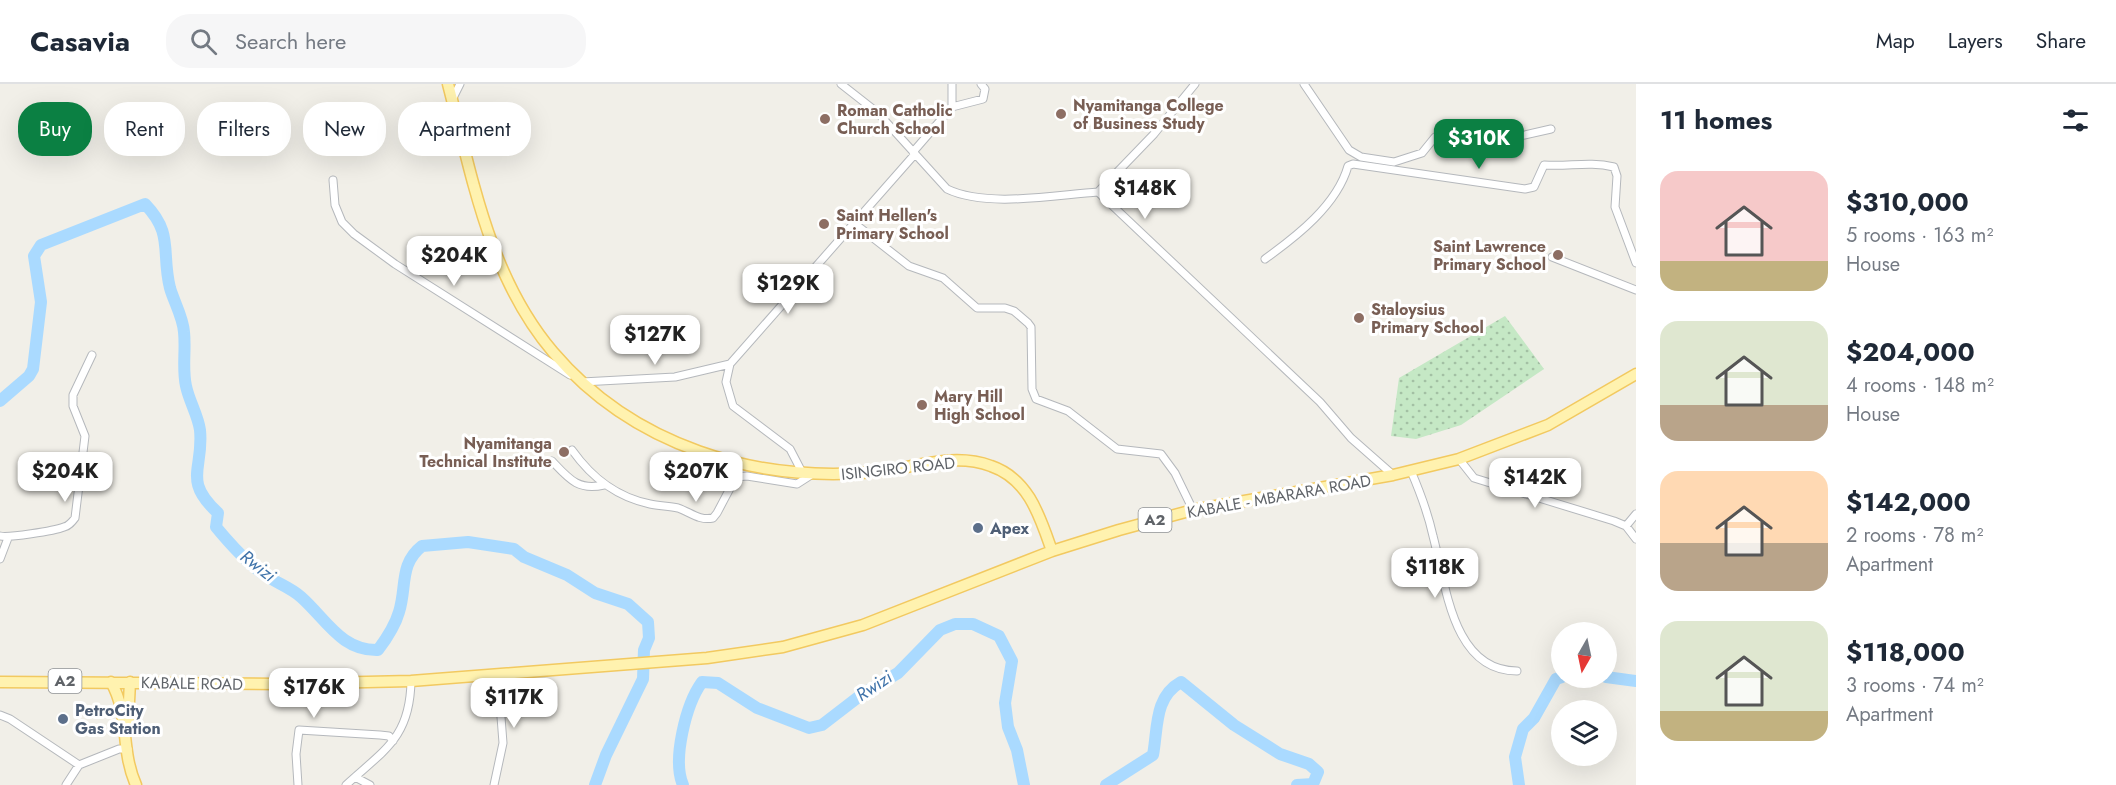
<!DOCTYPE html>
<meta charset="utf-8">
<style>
:root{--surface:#fff;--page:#f6f6f7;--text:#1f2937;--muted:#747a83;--line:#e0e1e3;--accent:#0b8043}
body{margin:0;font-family:Jost,sans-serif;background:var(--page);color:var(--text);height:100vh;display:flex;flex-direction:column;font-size:22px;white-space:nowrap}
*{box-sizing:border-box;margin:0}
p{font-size:20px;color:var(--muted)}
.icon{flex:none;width:33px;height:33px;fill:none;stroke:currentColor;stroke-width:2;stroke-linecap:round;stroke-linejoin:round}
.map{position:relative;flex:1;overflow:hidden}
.sheet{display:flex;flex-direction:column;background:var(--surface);width:480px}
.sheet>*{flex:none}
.hud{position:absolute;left:18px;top:18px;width:570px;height:54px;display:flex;gap:12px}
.needle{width:39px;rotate:189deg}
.controls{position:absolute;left:1551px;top:538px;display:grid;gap:12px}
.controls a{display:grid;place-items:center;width:66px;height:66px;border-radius:50%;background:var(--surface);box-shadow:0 6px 24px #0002;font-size:30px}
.price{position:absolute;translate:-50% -51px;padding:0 14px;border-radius:12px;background:#fff;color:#222;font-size:20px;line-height:39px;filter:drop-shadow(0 2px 3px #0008)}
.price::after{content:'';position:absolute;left:50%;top:36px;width:18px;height:14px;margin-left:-9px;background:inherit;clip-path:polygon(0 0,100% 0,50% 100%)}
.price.selected{background:var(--accent);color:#fff}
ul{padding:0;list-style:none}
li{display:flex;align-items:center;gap:18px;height:150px;padding:0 24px}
li span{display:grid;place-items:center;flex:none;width:168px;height:120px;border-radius:18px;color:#555}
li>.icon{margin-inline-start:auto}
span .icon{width:72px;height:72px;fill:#fffc;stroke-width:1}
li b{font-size:26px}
h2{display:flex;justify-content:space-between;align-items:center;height:72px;padding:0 24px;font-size:26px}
.chip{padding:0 21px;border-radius:24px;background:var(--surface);box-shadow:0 6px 24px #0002;font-size:21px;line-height:54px}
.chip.selected{background:var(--accent);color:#fff}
header{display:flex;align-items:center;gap:36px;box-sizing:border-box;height:84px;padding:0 30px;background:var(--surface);border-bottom:2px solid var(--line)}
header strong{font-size:28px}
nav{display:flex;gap:33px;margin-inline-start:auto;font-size:21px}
.search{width:420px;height:54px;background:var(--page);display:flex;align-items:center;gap:15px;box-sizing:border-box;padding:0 21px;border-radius:24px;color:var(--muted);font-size:22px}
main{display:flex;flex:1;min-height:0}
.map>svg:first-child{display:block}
.park{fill:url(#park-dots)}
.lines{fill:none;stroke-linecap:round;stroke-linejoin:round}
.river{stroke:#aadaff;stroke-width:12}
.minor-casing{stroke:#b5b8bc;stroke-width:9}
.primary-casing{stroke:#f2c960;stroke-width:13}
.minor{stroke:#fff;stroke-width:7}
.primary{stroke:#fff2af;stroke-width:10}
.education-dot{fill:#8d6e63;stroke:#fff;stroke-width:2}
.service-dot{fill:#5c6f8a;stroke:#fff;stroke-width:2}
.labels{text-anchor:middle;stroke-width:6;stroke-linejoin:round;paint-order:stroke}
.shield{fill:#fff;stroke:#8f9295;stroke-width:1.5}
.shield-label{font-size:15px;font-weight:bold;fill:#5f6368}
.education-label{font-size:16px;font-weight:bold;fill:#785e54;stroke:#fff;text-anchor:start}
.street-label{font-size:16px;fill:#5f6368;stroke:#fff}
.service-label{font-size:16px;font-weight:bold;fill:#4e5e75;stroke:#fff;text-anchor:start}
.water-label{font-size:18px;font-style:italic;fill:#4174aa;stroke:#fff}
</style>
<header>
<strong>Casavia</strong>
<div class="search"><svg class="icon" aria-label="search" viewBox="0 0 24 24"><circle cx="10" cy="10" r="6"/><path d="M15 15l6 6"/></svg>Search here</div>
<nav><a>Map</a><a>Layers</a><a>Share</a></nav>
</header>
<main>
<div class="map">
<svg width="1636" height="701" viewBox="0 0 1636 701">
<defs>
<pattern id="park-dots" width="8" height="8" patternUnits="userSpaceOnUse" patternTransform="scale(1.5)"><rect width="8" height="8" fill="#c5e8c5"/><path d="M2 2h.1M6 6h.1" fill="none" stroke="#a3c0a4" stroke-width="1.8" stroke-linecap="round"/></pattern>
</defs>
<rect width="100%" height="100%" fill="#f1efe8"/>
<path class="park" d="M 1505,232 L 1544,285 L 1461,341 L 1416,355 L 1391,352 L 1399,294 Z"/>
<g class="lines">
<path class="river" d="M 0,317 L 29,292 L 33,285 L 41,218 L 34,172 L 41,161 L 145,120 C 174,150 161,168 170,204 C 174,218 183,233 184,248 C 186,266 182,284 186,302 C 189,317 198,331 200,346 C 204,385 182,396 218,429 L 216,443 C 230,460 244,476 262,489 C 274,498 290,503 301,513 C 326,535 341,567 378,566 C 387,554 395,542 399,528 C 407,503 399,480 422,462 L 468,458 L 514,465 L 524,473 L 567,491 L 595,509 L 628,520 L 648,538 L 649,554 L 644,566 L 643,595 L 606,671 L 595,701
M 1606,593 L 1636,597
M 683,701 C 672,676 686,620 702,598 L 718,599 L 757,624 L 809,644 L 822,641 L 861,611 L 898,589 L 940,546 L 955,540 L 973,540 L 999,552 L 1012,577 L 1005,619 L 1008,643 L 1017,666 L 1024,701
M 1106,701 L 1153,671 C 1158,644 1154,613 1181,598 L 1234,641 L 1280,670 L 1309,680 L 1318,688 L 1313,700 L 1297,701
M 1519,701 L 1515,673 L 1523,645 L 1534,634 L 1556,595 L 1562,593"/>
<defs>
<path id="minor" d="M 841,0 L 878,29 L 947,105 C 987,124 1054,111 1098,108 L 1320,318 L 1351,354 L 1393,391
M 1304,0 L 1349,66 L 1361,73 L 1394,78 L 1422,69 L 1435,53 L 1490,59 L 1551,45
M 452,16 L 460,0
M 952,23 L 952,0
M 913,68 L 952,23 L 983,15 L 985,5 L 981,0
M 333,96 L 335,121 L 342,138 L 354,150 L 395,180 L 570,291
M 1098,108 L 1154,50 L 1195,0
M 854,139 L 909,182 L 943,194 L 977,224 L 1005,224 L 1014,227 L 1028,239 L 1031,243 L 1032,305 L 1036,315 L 1068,327 L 1117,365 L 1161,370 L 1175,389 L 1193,426
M 1552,173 L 1636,206
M 1265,175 C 1297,152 1337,121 1348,82 L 1353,80 L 1525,105 L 1534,103 L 1544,81 C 1569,83 1588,77 1614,83 L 1617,92 L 1615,123 L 1636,179
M 582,298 L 675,293 L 730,280
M 572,366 C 592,394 616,413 650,420 C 659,422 669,422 678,424 C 690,428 699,437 713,434 L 717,429 L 736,393 L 747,392 L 797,400 L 811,391
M 1459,375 L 1474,394 L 1614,437 L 1626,442 L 1636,455
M 552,377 C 569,395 578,407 604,401
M 1411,387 C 1420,408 1428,429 1433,452 C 1446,500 1452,587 1517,587
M 803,390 L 790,365 L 733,322 L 726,298 L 730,280 L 915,70
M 1626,442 L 1636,430
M 0,452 C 8,454 54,447 64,443 C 69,442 72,438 75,434 L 85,352 L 73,322 L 73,311 L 92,271
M 0,475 L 8,454
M 0,631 L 10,635 L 79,681
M 355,693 L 370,701
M 66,701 L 79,681 L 119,665 L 128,665
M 298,701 L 296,670 L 299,646 L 380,651 L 389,652 L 393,657
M 346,701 C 384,666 410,654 411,597
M 494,701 L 503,659 L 501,633 L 504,617 L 498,591"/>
<path id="primary" d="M 448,0 C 472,92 489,193 553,268 C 633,362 755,399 875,388 C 914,384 953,368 991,382 C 1029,395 1040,433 1052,467
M 0,598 L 279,600 L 411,597 L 707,574 L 783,563 L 863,541 L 1052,467 L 1119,446 L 1193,426 L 1393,391 L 1459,375 L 1548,341 L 1636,290
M 111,598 C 130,631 120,665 136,701
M 128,637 L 130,598"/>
</defs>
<use href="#minor" class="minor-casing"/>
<use href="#primary" class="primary-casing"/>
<use href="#minor" class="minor"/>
<use href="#primary" class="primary"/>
</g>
<g class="education-dot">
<circle cx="1061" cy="30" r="6"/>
<circle cx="825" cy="35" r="6"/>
<circle cx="824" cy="140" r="6"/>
<circle cx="1558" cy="171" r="6"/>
<circle cx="1359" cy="234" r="6"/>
<circle cx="922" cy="321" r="6"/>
<circle cx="564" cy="368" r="6"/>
</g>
<g class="service-dot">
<circle cx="978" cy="444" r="6"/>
<circle cx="63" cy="635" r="6"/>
</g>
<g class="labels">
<g class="shield">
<rect x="1138.5" y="424" width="33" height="24" rx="4.5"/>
<rect x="48.5" y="585" width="33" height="24" rx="4.5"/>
</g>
<g class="shield-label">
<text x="1155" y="441">A2</text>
<text x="65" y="602">A2</text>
</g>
<g class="education-label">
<text x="1073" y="27">Nyamitanga College<tspan x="1073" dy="18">of Business Study</tspan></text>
<text x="837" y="32">Roman Catholic<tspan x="837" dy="18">Church School</tspan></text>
<text x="836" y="137">Saint Hellen's<tspan x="836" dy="18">Primary School</tspan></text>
<text x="1546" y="168" text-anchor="end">Saint Lawrence<tspan x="1546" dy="18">Primary School</tspan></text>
<text x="1371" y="231">Staloysius<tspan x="1371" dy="18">Primary School</tspan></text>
<text x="934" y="318">Mary Hill<tspan x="934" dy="18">High School</tspan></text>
<text x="552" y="365" text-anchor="end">Nyamitanga<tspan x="552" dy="18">Technical Institute</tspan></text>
</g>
<g class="street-label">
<text transform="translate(898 384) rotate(-6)" y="6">ISINGIRO ROAD</text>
<text transform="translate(1279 412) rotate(-10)" y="6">KABALE - MBARARA ROAD</text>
<text transform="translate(192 599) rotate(1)" y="6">KABALE ROAD</text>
</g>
<g class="service-label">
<text x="990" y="450">Apex</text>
<text x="75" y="632">PetroCity<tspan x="75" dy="18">Gas Station</tspan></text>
</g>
<g class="water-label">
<text transform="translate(258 482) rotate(38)" y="6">Rwizi</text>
<text transform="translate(874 602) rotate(-34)" y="6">Rwizi</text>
</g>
</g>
</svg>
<div class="controls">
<a><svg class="needle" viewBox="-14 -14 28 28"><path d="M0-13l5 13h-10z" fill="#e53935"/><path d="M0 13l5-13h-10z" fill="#747a83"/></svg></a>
<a><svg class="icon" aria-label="layers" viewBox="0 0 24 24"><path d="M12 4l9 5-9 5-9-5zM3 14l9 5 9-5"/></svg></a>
</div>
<b class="price selected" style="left:1479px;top:86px">$310K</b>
<b class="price" style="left:1145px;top:136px">$148K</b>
<b class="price" style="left:454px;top:203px">$204K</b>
<b class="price" style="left:788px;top:231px">$129K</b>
<b class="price" style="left:655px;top:282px">$127K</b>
<b class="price" style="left:65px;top:419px">$204K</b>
<b class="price" style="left:696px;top:419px">$207K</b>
<b class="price" style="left:1535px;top:425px">$142K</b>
<b class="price" style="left:1435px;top:515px">$118K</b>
<b class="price" style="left:314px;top:635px">$176K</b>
<b class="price" style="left:514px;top:645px">$117K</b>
<div class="hud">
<a class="chip selected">Buy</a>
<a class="chip">Rent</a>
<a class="chip">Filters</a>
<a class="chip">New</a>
<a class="chip">Apartment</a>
</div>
</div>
<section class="sheet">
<h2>11 homes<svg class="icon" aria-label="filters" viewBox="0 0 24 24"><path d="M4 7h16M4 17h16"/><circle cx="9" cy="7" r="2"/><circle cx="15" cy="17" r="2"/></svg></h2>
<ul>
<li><span style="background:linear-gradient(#f6c9c9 75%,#c2b280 0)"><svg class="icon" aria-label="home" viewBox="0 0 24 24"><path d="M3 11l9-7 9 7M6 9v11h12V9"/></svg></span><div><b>$310,000</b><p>5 rooms · 163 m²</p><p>House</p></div></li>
<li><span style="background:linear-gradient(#dfe7d0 70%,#b9a48a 0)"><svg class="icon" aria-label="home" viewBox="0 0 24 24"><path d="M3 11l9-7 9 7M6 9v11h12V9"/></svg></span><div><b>$204,000</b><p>4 rooms · 148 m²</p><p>House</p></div></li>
<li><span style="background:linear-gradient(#ffd9b3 60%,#b9a48a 0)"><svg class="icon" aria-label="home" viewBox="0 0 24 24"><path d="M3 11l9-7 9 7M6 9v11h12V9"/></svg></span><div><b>$142,000</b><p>2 rooms · 78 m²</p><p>Apartment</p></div></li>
<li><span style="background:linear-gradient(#dfe7d0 75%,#c2b280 0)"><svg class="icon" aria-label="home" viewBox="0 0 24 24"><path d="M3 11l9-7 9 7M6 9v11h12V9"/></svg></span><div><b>$118,000</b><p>3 rooms · 74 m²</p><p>Apartment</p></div></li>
</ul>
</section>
</main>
